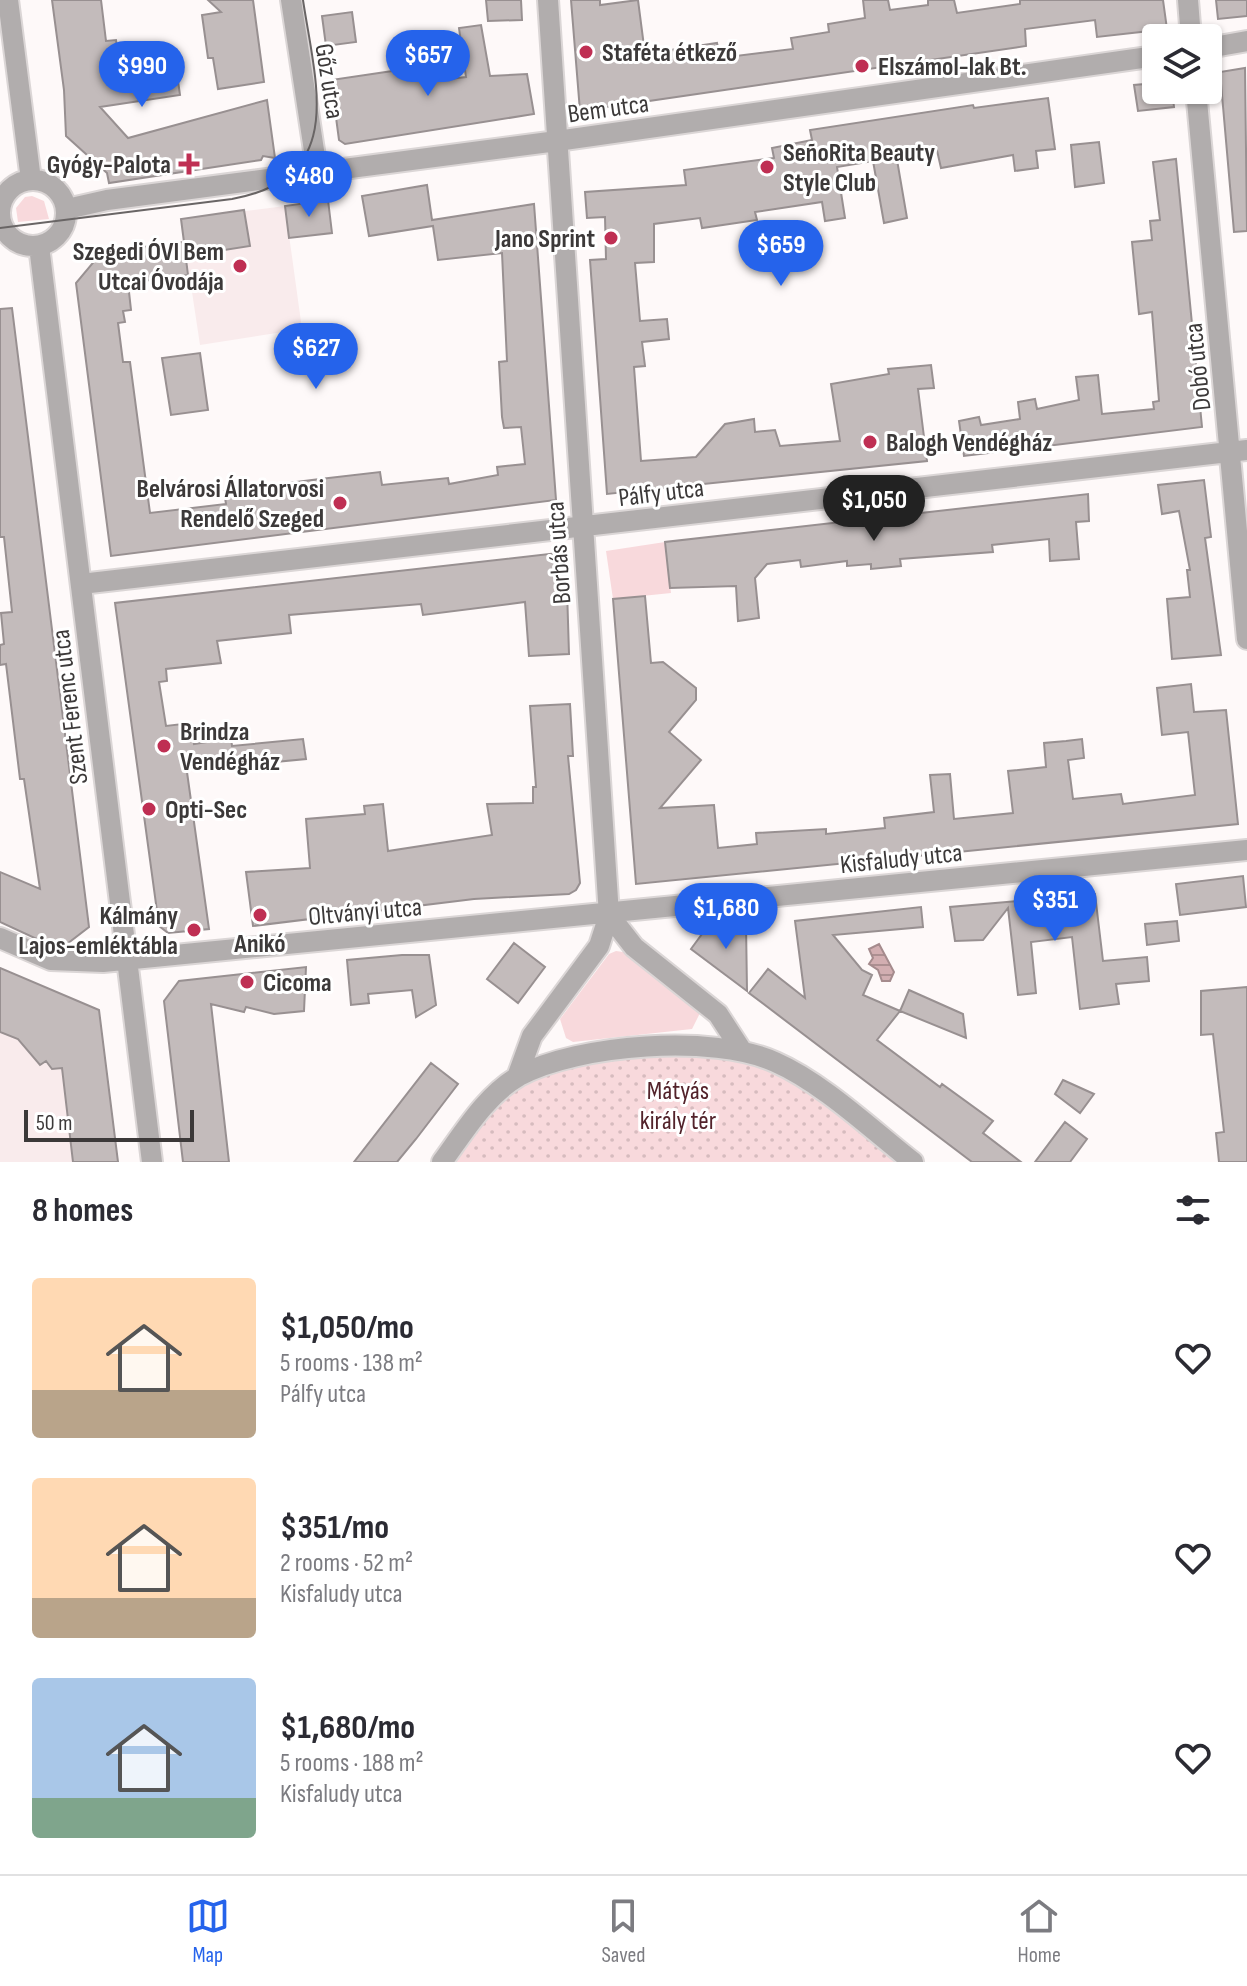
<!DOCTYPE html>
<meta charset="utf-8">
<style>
:root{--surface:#fff;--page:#f2f2f3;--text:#2b2b33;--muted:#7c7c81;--line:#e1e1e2;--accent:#2563eb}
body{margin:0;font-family:"Sofia Sans Condensed",sans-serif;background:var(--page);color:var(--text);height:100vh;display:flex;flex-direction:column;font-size:30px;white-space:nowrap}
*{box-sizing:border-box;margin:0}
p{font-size:26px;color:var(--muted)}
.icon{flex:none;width:44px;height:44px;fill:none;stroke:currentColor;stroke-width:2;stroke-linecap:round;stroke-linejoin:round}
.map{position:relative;height:1162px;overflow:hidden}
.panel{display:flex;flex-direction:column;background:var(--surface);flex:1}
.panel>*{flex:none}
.fabs{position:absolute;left:1142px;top:24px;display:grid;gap:16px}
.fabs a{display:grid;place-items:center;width:80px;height:80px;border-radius:8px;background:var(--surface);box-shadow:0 2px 6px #0004;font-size:40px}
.scale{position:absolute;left:24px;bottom:20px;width:170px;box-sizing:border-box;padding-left:8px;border:4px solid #3c3939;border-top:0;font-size:22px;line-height:28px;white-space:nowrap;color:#3c3939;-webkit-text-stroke:6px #fff;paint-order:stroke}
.price{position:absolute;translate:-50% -68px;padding:0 18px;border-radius:28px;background:var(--accent);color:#fff;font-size:26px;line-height:52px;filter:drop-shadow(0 2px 4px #0008)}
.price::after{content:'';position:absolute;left:50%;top:48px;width:24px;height:18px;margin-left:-12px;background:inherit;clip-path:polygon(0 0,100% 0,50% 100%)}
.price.current{background:#222;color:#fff}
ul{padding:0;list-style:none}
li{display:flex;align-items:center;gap:24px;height:200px;padding:0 32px}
li span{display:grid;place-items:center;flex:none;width:224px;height:160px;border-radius:8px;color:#555}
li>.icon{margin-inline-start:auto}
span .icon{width:96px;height:96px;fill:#fffc;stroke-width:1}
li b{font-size:34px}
h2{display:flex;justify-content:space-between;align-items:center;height:96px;padding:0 32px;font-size:34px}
.menu{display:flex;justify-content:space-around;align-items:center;height:112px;border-top:2px solid var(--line);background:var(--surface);font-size:22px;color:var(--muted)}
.menu a{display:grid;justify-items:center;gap:4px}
.menu .current{color:var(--accent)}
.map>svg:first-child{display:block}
.built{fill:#f9ebec}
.green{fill:#f8d9dc}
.park{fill:url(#park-dots)}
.water{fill:url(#water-rules);stroke:#a58b8d;stroke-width:2}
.building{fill:#c3bbbb;stroke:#989091;stroke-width:2}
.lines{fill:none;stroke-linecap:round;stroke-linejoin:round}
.minor-casing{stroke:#dbd6d6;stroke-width:24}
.minor{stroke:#b1adad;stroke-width:20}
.tram{stroke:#696565;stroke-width:2}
.poi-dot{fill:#bf2f53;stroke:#fff;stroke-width:3}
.labels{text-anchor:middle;stroke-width:6;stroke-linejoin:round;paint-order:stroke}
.poi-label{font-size:26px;font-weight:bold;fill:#3c3939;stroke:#fff;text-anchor:start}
.street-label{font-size:26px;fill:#3c3939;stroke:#fff}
.park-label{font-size:26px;fill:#53232b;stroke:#fff}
</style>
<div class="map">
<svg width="1247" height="1162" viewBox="0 0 1247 1162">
<defs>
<pattern id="park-dots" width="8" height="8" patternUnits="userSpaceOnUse" patternTransform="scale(2)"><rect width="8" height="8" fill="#f8d9dc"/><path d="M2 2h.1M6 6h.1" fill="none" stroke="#d6bbbe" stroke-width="1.8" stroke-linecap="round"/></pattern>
<pattern id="water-rules" width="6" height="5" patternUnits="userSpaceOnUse" patternTransform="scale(2)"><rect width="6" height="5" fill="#d2aeb1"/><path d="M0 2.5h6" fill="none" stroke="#ac8f91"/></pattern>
</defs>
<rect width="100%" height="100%" fill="#fef9f9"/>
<path class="built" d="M 285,206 L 302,329 L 200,345 L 181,219 Z
M 0,968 L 99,1010 L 118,1162 L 0,1162 Z"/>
<path class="green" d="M 32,196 L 44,201 L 49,219 L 18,222 L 16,208 L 25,197 Z
M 665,542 L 671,593 L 613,599 L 606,551 Z
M 616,951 L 623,952 L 695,1007 L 700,1013 L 692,1029 L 573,1042 L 566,1038 L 560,1019 L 609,954 Z"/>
<path class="park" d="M 628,1050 L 776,1062 L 913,1162 L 442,1162 L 517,1077 Z"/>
<path class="water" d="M 879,944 L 894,972 L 890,981 L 882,981 L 878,970 L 869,964 L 873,958 L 869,949 Z"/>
<path class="building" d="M 52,0 L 101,0 L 106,41 L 116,40 L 122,82 L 177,74 L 180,95 L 100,107 L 128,138 L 267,100 L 275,158 L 263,156 L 261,160 L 109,183 L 107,173 L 66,136 L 64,90 Z
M 208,0 L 253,0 L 264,82 L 218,89 L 213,58 L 208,58 L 202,15 L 221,12 Z
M 486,0 L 521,0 L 522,20 L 488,21 Z
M 571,0 L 600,0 L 600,5 L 638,0 L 645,54 L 717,43 L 720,58 L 793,49 L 791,38 L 829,32 L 828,24 L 865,18 L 863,0 L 888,0 L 890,10 L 928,5 L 928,0 L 954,0 L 957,13 L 1020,4 L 1020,0 L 1163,0 L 1167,29 L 1097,37 L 1095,20 L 1025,29 L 1026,46 L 580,111 Z
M 1216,0 L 1247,0 L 1247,16 L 1218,19 Z
M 352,12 L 356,42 L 326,46 L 322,16 Z
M 481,25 L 490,76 L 527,74 L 534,114 L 345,144 L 339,140 L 331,80 L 420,67 L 422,82 L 466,77 L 459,28 Z
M 1245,68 L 1247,231 L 1234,232 L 1220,72 Z
M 1156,83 L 1156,90 L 1172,90 L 1174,107 L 1138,111 L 1134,85 Z
M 1048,98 L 1055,149 L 1036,151 L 1038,168 L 1015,171 L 1013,155 L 941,168 L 936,146 L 896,154 L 907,218 L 884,223 L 873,161 L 837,167 L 845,218 L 825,221 L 822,202 L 755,212 L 757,220 L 702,228 L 700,218 L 654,224 L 654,262 L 635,263 L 640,321 L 667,319 L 669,339 L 642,342 L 645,366 L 634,367 L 641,461 L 696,457 L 725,424 L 754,419 L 755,432 L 775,430 L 780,446 L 840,441 L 831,384 L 889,374 L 888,369 L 931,365 L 934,388 L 918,389 L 927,461 L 607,494 L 590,260 L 606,259 L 605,217 L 587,218 L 585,192 L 686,185 L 684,170 L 774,158 L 772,148 L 812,140 L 810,130 L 973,105 L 974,108 Z
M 1099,142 L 1104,183 L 1075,187 L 1071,145 Z
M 1176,159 L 1202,427 L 964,456 L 959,421 L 979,417 L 981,425 L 1020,419 L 1018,402 L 1035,399 L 1037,409 L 1079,400 L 1076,377 L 1098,375 L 1102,414 L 1154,409 L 1153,402 L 1159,401 L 1152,312 L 1139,314 L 1132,242 L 1152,240 L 1150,221 L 1160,220 L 1153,162 Z
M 427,185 L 432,220 L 534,204 L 556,500 L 111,556 L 76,283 L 102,252 L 184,242 L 181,219 L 244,210 L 250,246 L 186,256 L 184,243 L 188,275 L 128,283 L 131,310 L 123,311 L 125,322 L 118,323 L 123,362 L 130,362 L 150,513 L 226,504 L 224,491 L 320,479 L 380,472 L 382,485 L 448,478 L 449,484 L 498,475 L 497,467 L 525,464 L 521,427 L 504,428 L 502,417 L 499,362 L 507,361 L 502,253 L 438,260 L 433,226 L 369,236 L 362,196 Z
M 328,200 L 332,233 L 289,238 L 285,206 Z
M 12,308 L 89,927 L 63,947 L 54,947 L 0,922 L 0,872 L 40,889 L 24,779 L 20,779 L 6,664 L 0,665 L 0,645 L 4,644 L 1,613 L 12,612 L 4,537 L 0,537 L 0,309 Z
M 200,353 L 208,410 L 171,415 L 162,358 Z
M 1204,480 L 1211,537 L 1205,538 L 1221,655 L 1172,659 L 1167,599 L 1190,597 L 1187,570 L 1190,570 L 1179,511 L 1162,514 L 1158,485 Z
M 1088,494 L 1089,521 L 1076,522 L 1079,559 L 1050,561 L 1049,539 L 992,545 L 993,552 L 900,559 L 901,566 L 871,569 L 871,564 L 847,566 L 847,561 L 801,567 L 800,560 L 767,564 L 755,578 L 759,618 L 738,621 L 736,586 L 670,588 L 665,542 Z
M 558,553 L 566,557 L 569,654 L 529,656 L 525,602 L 423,615 L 421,604 L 289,615 L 291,633 L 217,641 L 221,663 L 166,669 L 167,681 L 159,682 L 166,726 L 191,723 L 194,744 L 231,738 L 232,746 L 303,739 L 306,759 L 234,766 L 233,759 L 186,765 L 209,929 L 168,933 L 159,926 L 115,603 Z
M 645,596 L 651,663 L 663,662 L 696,688 L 696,700 L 669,732 L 701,760 L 660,808 L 714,805 L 718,848 L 757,844 L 756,833 L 826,829 L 826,834 L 885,828 L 884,818 L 934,812 L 930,775 L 950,774 L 954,819 L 1013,813 L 1008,771 L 1046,767 L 1044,743 L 1066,741 L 1082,739 L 1084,758 L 1068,760 L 1073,799 L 1121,794 L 1123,804 L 1195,795 L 1188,732 L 1162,735 L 1157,688 L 1191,684 L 1194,712 L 1226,710 L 1238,824 L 636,884 L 613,599 Z
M 570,704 L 573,756 L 568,756 L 580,883 L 576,890 L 569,894 L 474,899 L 253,926 L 246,872 L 310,868 L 306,819 L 365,814 L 364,806 L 383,804 L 388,851 L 492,835 L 487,804 L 533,803 L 533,787 L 536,787 L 530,706 Z
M 1243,876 L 1246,907 L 1180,915 L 1176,884 Z
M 1095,894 L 1103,961 L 1147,957 L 1149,981 L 1116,984 L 1119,1004 L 1080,1009 L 1072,937 L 1031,942 L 1036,993 L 1018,995 L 1008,908 L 983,940 L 955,941 L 950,907 Z
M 921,907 L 923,927 L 833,935 L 862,970 L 872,975 L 863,995 L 900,1011 L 877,1040 L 940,1087 L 942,1084 L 993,1121 L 983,1133 L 1021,1162 L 972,1162 L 749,993 L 768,969 L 805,998 L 795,921 Z
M 1177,921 L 1179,941 L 1147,945 L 1145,924 Z
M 746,924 L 747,991 L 691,949 L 705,930 Z
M 514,943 L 545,967 L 518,1003 L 487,979 Z
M 402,955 L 429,955 L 436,1005 L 416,1017 L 412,990 L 368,994 L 369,1003 L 351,1005 L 347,960 Z
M 306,967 L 304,1011 L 274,1014 L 246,1007 L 244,1012 L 211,1004 L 229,1162 L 183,1162 L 164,1001 L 179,981 Z
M 0,968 L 99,1010 L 118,1162 L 73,1162 L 62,1068 L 52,1069 L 46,1061 L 40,1065 L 18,1039 L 0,1032 Z
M 1247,987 L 1247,1162 L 1219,1162 L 1216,1133 L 1224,1132 L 1213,1034 L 1201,1035 L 1201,991 Z
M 909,990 L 963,1014 L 966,1038 L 900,1011 Z
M 431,1063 L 458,1084 L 416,1139 L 397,1162 L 354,1162 Z
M 1063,1080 L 1094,1094 L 1080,1113 L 1055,1094 Z
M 1065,1122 L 1087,1139 L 1070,1162 L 1035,1162 Z"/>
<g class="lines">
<defs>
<path id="minor" d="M 8,0 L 31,180
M 291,0 L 317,170
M 1188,0 L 1191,38
M 1208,48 L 1247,41
M 1196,90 L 1247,639
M0 213a33 33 0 1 1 66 0a33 33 0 1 1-66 0Z
M 67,209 L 107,200 L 557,141 L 1156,56
M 39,246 L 152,1162
M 81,584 L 1247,450
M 609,915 L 634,947 L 718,1014 L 742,1051
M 0,938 L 51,960 L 103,962 L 1247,850
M 517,1077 L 532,1036 L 599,946 L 609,915 L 548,0
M 442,1162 C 464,1132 486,1095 519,1076 C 578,1044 714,1034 775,1062 C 823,1083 872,1130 913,1162"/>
</defs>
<use href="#minor" class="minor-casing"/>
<use href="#minor" class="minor"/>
<path class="tram" d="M 0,228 L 232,199 C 347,178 316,86 303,0"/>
</g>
<g class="poi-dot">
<circle cx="586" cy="52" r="8"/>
<circle cx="862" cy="66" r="8"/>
<path d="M185 152h8v8h8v8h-8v8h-8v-8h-8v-8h8z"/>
<circle cx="767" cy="167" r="8"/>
<circle cx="611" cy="238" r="8"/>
<circle cx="240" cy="266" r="8"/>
<circle cx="870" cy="442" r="8"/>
<circle cx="340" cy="503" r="8"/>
<circle cx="164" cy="746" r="8"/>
<circle cx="149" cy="809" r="8"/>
<circle cx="260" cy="915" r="8"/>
<circle cx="194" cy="930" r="8"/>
<circle cx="247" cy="982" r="8"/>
</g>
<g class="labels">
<g class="poi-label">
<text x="602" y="61">Staféta étkező</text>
<text x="878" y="75">Elszámol-lak Bt.</text>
<text x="783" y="161">SeñoRita Beauty<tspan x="783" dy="30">Style Club</tspan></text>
<text x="171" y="173" text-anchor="end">Gyógy-Palota</text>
<text x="595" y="247" text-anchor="end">Jano Sprint</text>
<text x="224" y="260" text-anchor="end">Szegedi ÓVI Bem<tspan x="224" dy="30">Utcai Óvodája</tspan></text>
<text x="886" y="451">Balogh Vendégház</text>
<text x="324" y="497" text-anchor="end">Belvárosi Állatorvosi<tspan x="324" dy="30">Rendelő Szeged</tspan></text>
<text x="180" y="740">Brindza<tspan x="180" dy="30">Vendégház</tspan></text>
<text x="165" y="818">Opti-Sec</text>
<text x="178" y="924" text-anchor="end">Kálmány<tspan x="178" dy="30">Lajos-emléktábla</tspan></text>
<text x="260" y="952" text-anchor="middle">Anikó</text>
<text x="263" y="991">Cicoma</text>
</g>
<g class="street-label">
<text transform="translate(330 81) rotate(81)" y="9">Gőz utca</text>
<text transform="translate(608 108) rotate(-8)" y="9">Bem utca</text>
<text transform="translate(1197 367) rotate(-96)" y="9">Dobó utca</text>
<text transform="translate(661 492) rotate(-7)" y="9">Pálfy utca</text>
<text transform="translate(558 553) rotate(-94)" y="9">Borbás utca</text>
<text transform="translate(69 707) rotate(-97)" y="9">Szent Ferenc utca</text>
<text transform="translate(901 858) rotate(-6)" y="9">Kisfaludy utca</text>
<text transform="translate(365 911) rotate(-5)" y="9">Oltványi utca</text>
</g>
<g class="park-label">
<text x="678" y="1099">Mátyás<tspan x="678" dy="30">király tér</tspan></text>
</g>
</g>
</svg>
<div class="fabs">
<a><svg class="icon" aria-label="layers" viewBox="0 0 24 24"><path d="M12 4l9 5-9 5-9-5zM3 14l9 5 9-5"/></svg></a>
</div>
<div class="scale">50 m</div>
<b class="price" style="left:428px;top:98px">$657</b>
<b class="price" style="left:142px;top:109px">$990</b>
<b class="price" style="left:309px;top:219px">$480</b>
<b class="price" style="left:781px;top:288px">$659</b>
<b class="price" style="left:316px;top:391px">$627</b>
<b class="price current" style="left:874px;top:543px">$1,050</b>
<b class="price" style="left:1055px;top:943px">$351</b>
<b class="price" style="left:726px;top:951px">$1,680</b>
</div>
<section class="panel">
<h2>8 homes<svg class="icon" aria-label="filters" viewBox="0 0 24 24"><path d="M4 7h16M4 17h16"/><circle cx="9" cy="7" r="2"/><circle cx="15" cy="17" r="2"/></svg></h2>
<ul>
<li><span style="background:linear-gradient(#ffd9b3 70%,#b9a48a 0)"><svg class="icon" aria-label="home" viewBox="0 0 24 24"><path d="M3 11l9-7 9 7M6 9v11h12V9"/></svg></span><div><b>$1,050/mo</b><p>5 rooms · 138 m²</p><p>Pálfy utca</p></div><svg class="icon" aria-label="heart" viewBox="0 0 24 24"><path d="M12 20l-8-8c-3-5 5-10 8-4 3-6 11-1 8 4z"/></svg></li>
<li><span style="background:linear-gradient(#ffd9b3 75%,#b9a48a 0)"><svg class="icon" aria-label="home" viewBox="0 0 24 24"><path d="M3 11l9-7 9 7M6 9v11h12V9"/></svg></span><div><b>$351/mo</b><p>2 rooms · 52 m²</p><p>Kisfaludy utca</p></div><svg class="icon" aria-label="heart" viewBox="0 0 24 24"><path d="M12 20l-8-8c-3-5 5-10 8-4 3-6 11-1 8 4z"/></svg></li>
<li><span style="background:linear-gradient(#a9c7e8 75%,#7fa58c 0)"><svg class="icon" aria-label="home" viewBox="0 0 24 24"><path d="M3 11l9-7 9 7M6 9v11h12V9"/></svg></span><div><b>$1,680/mo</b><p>5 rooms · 188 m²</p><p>Kisfaludy utca</p></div><svg class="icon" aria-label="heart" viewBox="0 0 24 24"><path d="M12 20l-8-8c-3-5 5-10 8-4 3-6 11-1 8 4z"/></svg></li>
</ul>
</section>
<nav class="menu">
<a class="current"><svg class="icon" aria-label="map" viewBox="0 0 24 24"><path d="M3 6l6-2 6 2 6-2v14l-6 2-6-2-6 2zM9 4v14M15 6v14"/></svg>Map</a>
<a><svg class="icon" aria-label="saved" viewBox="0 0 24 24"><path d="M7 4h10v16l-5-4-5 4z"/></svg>Saved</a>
<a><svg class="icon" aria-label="home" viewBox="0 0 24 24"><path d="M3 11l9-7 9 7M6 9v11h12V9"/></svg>Home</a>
</nav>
